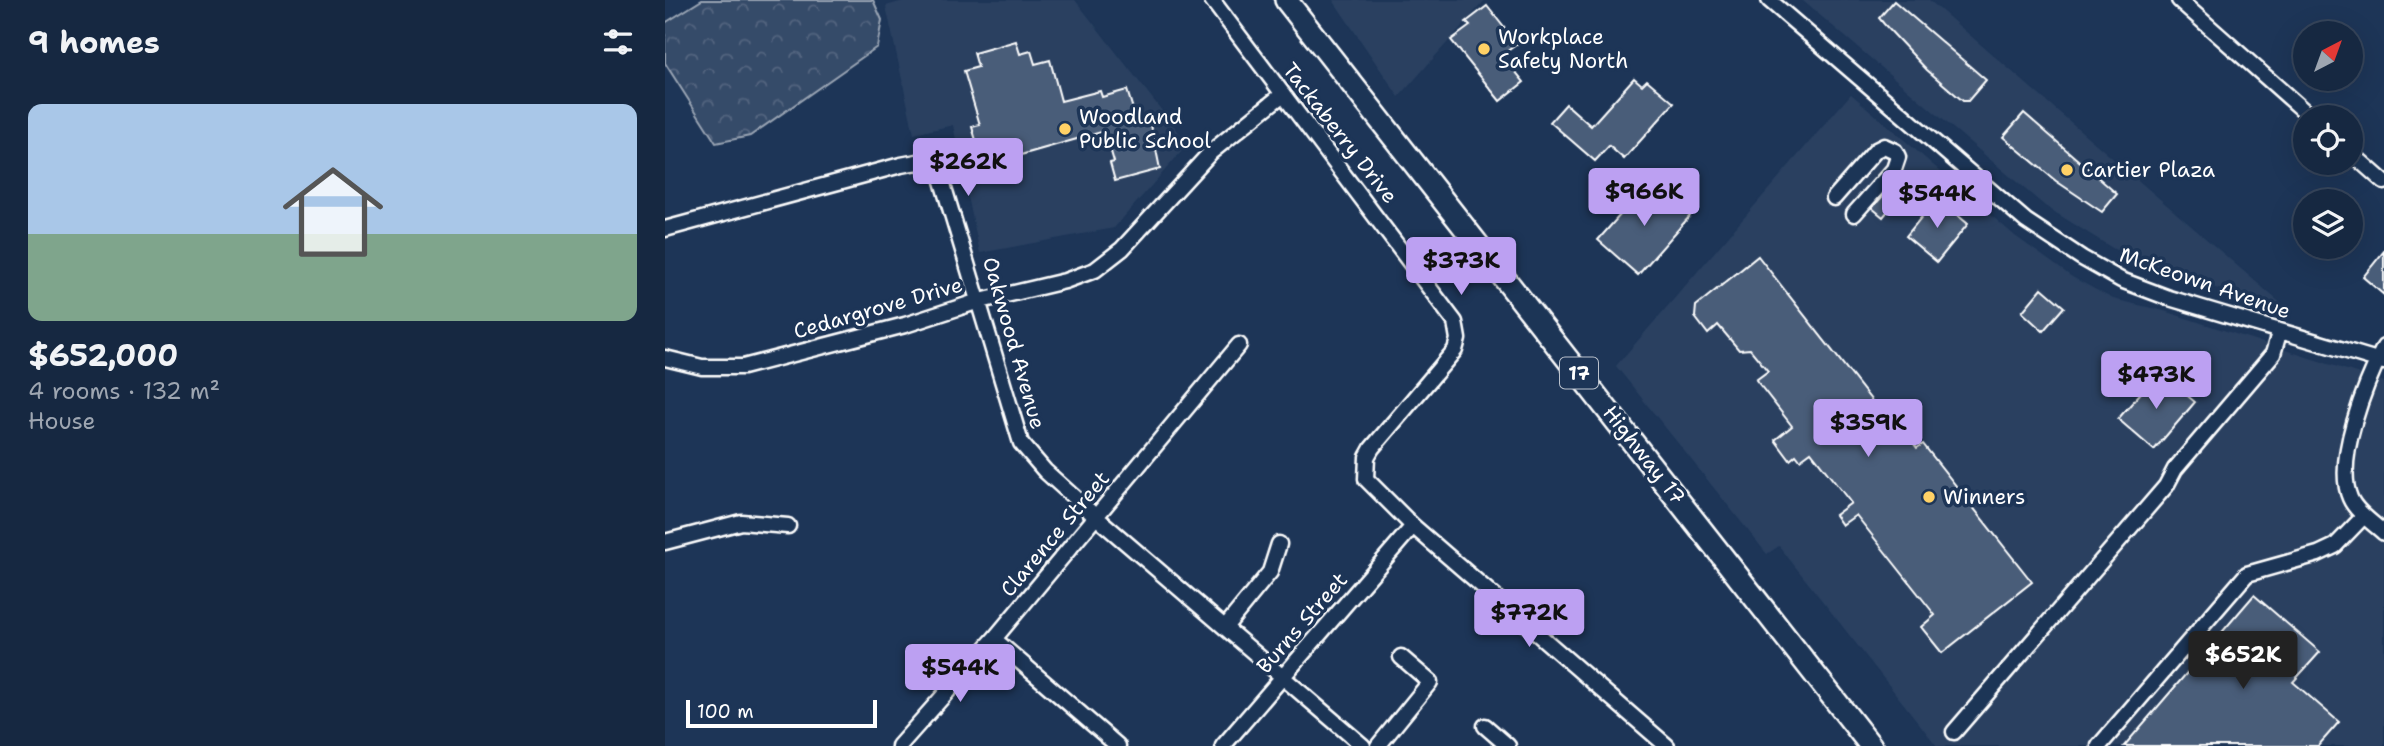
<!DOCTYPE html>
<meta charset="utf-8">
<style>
:root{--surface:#162841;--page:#1f3048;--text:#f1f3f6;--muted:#9ea6b1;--line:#35445a;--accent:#bca0f2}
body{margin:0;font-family:"Shantell Sans",sans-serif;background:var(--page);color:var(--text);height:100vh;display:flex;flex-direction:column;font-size:26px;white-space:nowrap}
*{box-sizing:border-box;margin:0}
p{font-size:23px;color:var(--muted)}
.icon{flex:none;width:38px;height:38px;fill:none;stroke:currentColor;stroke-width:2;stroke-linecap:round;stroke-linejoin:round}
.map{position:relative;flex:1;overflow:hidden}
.side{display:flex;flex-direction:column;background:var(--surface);width:665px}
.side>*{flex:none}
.needle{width:46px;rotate:41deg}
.controls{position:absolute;left:1628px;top:21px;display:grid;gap:14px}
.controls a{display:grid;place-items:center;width:70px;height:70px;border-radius:50%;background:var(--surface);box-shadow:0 7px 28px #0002,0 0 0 2px var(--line);font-size:35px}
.scale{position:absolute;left:21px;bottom:18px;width:191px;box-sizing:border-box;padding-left:7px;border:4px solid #fff;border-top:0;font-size:19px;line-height:24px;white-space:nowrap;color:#fff;-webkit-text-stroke:5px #1d3557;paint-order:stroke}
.price{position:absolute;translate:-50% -60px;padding:0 16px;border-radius:7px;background:var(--accent);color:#111;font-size:23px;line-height:46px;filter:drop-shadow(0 2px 4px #0008)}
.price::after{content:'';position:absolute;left:50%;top:42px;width:21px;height:16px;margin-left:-10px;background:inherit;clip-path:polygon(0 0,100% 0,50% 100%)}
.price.on{background:#222;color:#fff}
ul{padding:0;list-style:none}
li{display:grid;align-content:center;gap:14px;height:371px;padding:0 28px}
li span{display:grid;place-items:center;height:217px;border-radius:14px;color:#555}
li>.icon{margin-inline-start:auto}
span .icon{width:126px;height:126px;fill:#fffc;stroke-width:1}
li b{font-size:30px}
h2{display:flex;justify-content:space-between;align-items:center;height:84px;padding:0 28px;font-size:30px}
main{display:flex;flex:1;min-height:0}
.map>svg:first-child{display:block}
.built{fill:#2a4161}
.forest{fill:url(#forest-crowns);stroke:#9aa5b4;stroke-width:2}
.building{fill:#4a5d79;stroke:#fff;stroke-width:2}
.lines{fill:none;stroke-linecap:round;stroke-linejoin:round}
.minor-casing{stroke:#fff;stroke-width:19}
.highway-casing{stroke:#fff;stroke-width:26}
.minor{stroke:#1d3557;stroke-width:14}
.highway{stroke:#1d3557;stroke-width:21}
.poi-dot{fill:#ffd166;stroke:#1d3557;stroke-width:2.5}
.labels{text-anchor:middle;stroke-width:7;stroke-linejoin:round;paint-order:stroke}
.shield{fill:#1d3557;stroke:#bbc2cd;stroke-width:2}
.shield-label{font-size:19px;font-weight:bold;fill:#fff}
.poi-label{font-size:21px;fill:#fff;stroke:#1d3557;text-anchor:start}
.street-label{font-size:21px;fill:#fff;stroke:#1d3557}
</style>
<main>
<section class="side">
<h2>9 homes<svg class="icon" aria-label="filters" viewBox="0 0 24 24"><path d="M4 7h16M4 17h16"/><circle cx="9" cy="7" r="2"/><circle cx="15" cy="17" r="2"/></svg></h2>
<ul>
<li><span style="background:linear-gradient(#a9c7e8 60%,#7fa58c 0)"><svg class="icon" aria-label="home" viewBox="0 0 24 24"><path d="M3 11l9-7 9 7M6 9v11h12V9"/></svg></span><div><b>$652,000</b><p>4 rooms · 132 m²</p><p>House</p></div></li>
</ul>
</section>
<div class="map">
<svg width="1719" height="746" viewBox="0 0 1719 746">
<defs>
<pattern id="forest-crowns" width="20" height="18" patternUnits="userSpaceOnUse" patternTransform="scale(1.75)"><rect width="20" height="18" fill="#364b69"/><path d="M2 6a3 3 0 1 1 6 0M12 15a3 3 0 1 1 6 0" fill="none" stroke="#546680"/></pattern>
</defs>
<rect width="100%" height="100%" fill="#1d3557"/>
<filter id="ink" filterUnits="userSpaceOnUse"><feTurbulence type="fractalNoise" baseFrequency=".0143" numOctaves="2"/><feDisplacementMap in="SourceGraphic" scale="14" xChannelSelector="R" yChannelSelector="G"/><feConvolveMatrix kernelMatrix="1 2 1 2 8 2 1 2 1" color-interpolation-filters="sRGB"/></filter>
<g filter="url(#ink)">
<path class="built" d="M 242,0 L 410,0 L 523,144 L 449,228 L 315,253 L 288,125 L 249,134 L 221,6 Z
M 668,0 L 820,0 L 734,97 Z
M 1137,0 L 1264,0 L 1627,313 L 1520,278 L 1449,249 L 1380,206 Z
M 1186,94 L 1350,236 L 1407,277 L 1448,299 L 1499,311 L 1719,382 L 1719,746 L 1272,746 L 1114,546 L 1102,554 L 951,366 Z"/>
<path class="forest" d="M 37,0 L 208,0 L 217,20 L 212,47 L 85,136 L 51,143 L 0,63 L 0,23 Z"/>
<path class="building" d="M 1229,1 L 1321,80 L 1303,101 L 1298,101 L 1262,70 L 1219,24 L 1214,18 Z
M 822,6 L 852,44 L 837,55 L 859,82 L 835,101 L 786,40 L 805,26 L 801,22 Z
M 351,41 L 355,54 L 366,51 L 370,64 L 385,60 L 396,101 L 435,91 L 437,97 L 462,90 L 471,119 L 484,115 L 495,169 L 450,181 L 445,163 L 449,162 L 440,131 L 331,162 L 328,153 L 316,157 L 307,127 L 315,125 L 299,71 L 313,67 L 309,53 Z
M 969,78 L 977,85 L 982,80 L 1009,103 L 959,159 L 944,146 L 930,161 L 885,122 L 901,104 L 926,126 Z
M 1359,113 L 1452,194 L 1437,212 L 1391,181 L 1338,137 Z
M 1233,179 L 1243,187 L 1218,217 L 1207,208 Z
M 985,181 L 1025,216 L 973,275 L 933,240 Z
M 1272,198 L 1303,224 L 1272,262 L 1241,236 Z
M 1719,251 L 1719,295 L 1698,277 Z
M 1093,256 L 1218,415 L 1223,411 L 1252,448 L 1258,444 L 1367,582 L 1277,653 L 1256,627 L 1270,615 L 1191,515 L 1177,525 L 1170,515 L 1186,503 L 1146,452 L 1135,460 L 1131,455 L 1125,460 L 1110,440 L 1127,426 L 1091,380 L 1103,371 L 1085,349 L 1074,350 L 1053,325 L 1043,334 L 1030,317 L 1031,306 Z
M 1377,288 L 1399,307 L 1378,331 L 1357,312 Z
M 1494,372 L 1530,402 L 1489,450 L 1453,419 Z
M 1589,595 L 1655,652 L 1628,682 L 1674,722 L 1653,746 L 1459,746 Z"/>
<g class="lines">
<defs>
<path id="minor" d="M 547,0 L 790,322 L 793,339 L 790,350 L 707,448 L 702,457 L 701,479 L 748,526 L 1002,746
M 1104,0 L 1361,221 L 1417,258 L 1456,280 L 1504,298 L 1719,362
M 1514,0 L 1646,117
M 1685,152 L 1719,182
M 1169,198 L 1211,150 L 1219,146 L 1230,151 L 1233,157 L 1229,169 L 1189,214
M 0,229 L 236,165 L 252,162 L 274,171 L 356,443 L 380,471 L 431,517 L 698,746
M 1719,347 C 1701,382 1669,461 1685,498 C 1691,512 1708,523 1719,533
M 0,358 L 37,367 L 78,367 L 240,325 L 311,302 L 400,281 L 430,270 L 457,249 L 546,152 L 618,94
M 0,542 L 76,522 L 123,526
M 561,626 L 605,572 L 614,544
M 329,639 L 453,746
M 820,726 L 843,746
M 1289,732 L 1501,486 L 1510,469 L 1608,354 L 1614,333
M 234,746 L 329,639 L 574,345
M 558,746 L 748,526
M 713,746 L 765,682 L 736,657
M 1434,746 L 1582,574 L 1653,554 L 1670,546 L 1699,516"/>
<path id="highway" d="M 621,0 L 1206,746"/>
</defs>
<use href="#minor" class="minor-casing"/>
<use href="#highway" class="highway-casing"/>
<use href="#minor" class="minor"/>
<use href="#highway" class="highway"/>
</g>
</g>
<g class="poi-dot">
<circle cx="819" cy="49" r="7"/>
<circle cx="400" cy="129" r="7"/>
<circle cx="1402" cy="170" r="7"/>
<circle cx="1264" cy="497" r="7"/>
</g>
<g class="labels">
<rect class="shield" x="895" y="357.5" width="38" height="31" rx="5"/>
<g class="shield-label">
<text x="914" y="380">17</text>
</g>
<g class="poi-label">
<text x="833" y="44">Workplace<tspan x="833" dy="24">Safety North</tspan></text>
<text x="414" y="124">Woodland<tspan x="414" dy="24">Public School</tspan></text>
<text x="1416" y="177">Cartier Plaza</text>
<text x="1278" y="504">Winners</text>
</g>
<g class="street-label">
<text transform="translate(675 133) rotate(52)" y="7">Tackaberry Drive</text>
<text transform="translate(1540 283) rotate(19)" y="7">McKeown Avenue</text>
<text transform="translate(213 308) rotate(-16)" y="7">Cedargrove Drive</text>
<text transform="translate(349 343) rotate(74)" y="7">Oakwood Avenue</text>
<text transform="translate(979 455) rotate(52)" y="7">Highway 17</text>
<text transform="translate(390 534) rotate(-50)" y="7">Clarence Street</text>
<text transform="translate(637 623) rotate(-49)" y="7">Burns Street</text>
</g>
</g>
</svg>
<div class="controls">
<a><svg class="needle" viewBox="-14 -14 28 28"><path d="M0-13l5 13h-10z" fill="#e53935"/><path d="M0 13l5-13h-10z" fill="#9ea6b1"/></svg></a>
<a><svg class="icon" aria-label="locate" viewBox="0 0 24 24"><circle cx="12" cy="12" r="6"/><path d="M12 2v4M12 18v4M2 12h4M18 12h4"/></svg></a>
<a><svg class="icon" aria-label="layers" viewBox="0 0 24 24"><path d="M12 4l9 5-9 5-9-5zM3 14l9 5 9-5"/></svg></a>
</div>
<div class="scale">100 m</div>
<b class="price" style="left:303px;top:198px">$262K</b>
<b class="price" style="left:979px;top:228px">$966K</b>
<b class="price" style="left:1272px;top:230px">$544K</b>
<b class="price" style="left:796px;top:297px">$373K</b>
<b class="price" style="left:1491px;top:411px">$473K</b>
<b class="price" style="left:1203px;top:459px">$359K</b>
<b class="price" style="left:864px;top:649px">$772K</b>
<b class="price on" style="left:1578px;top:691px">$652K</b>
<b class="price" style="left:295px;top:704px">$544K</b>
</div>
</main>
